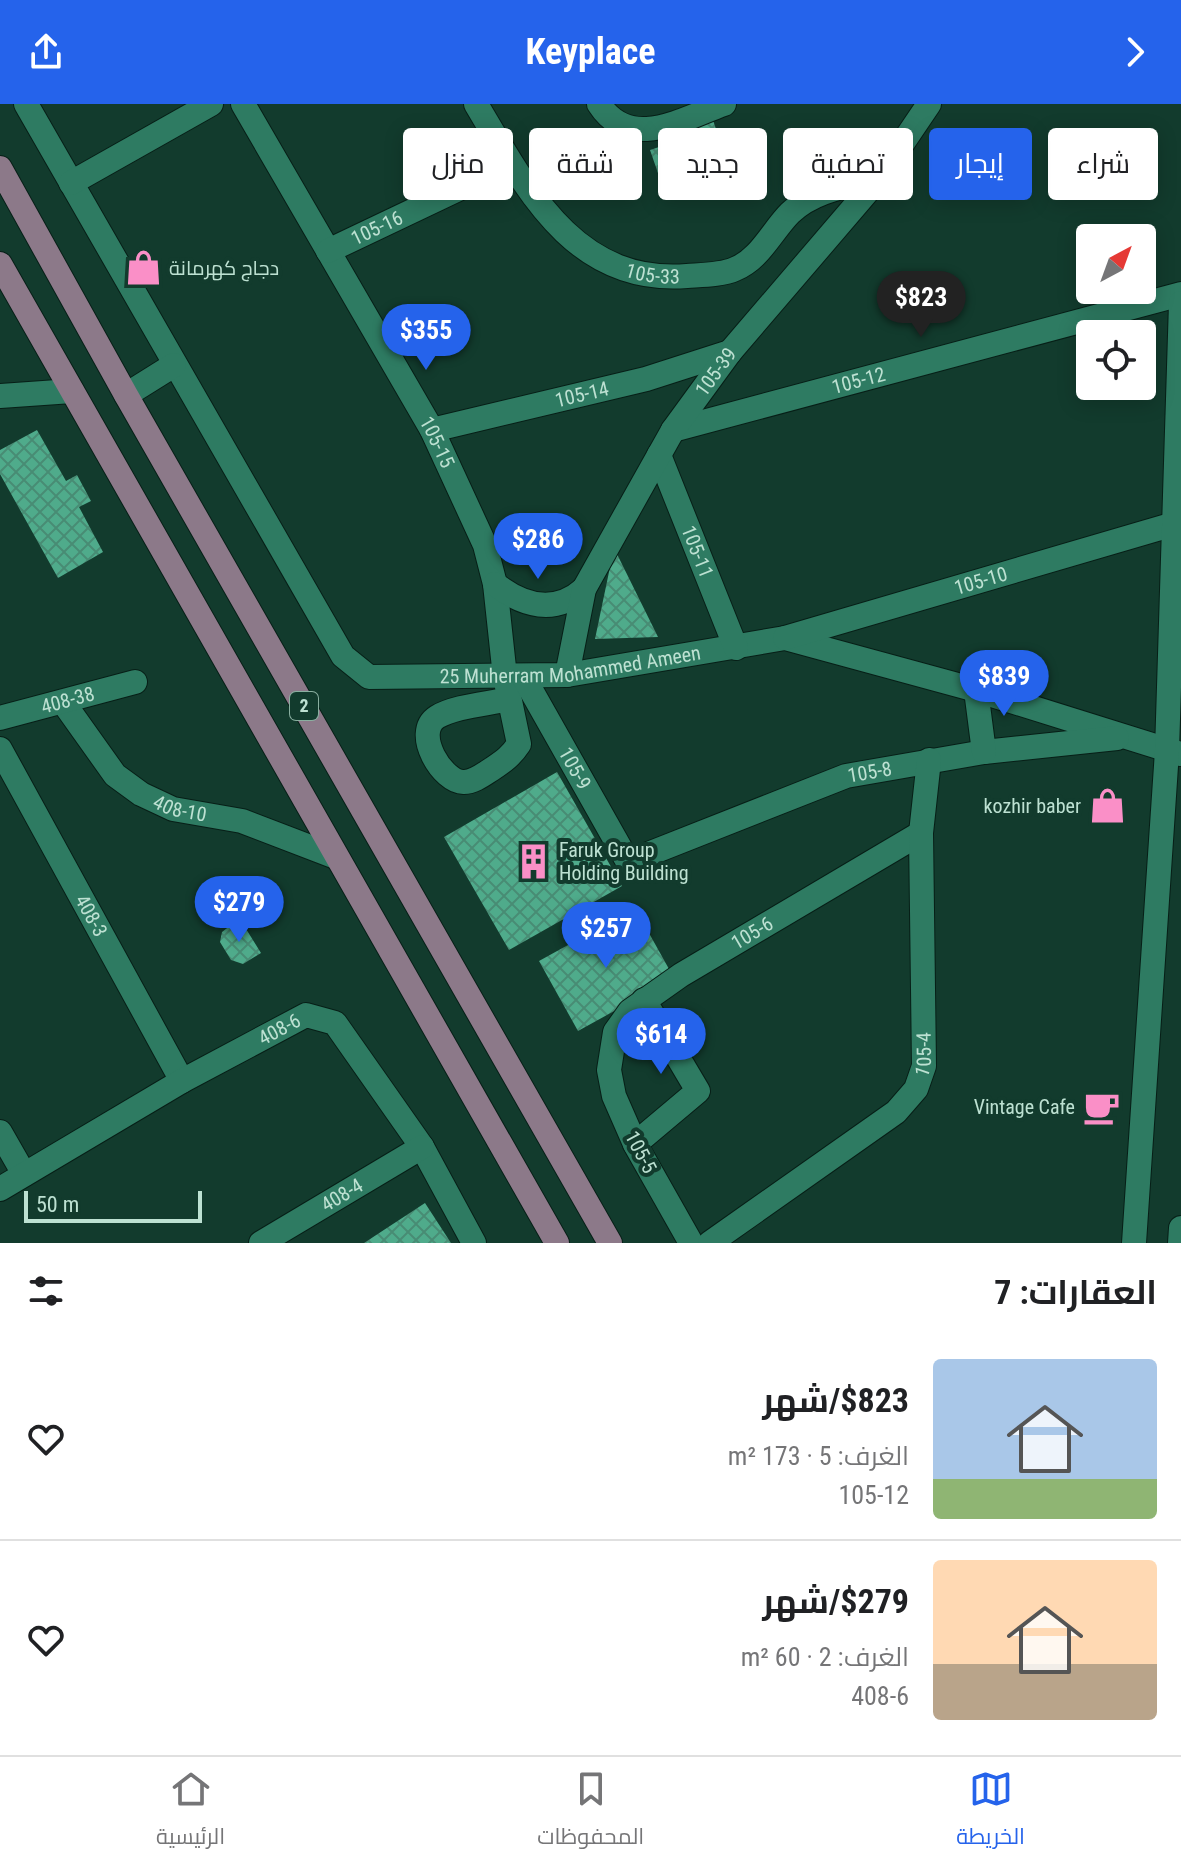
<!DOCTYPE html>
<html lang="ar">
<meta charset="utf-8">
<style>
:root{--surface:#fff;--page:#f2f2f2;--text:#202124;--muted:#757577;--line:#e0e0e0;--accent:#2563eb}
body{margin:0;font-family:"Roboto Condensed",Cairo,sans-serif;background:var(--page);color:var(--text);direction:rtl;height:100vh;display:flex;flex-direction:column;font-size:30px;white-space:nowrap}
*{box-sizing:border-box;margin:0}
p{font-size:26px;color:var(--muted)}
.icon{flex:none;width:44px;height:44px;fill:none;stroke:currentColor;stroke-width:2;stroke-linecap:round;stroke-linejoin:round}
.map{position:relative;height:1139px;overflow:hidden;direction:ltr}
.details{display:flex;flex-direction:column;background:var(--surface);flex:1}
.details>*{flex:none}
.guide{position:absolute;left:24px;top:24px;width:1134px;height:72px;direction:rtl;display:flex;gap:16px}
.needle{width:52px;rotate:41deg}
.controls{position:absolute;left:1076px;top:120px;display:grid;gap:16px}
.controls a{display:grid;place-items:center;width:80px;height:80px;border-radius:8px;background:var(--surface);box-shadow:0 4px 20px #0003;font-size:40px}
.scale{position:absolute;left:24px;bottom:20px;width:178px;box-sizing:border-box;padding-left:8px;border:4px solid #bde1d2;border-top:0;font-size:22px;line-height:28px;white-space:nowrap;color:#bde1d2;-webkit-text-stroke:6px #123b2d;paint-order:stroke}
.price{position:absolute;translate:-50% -68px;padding:0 18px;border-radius:28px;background:var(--accent);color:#fff;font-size:26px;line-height:52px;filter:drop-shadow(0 2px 4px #0008)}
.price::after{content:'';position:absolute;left:50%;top:48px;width:24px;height:18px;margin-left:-12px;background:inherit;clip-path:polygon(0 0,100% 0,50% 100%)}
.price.selected{background:#222;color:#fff}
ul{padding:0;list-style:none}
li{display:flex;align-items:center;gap:24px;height:200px;padding:0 24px}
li+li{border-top:2px solid var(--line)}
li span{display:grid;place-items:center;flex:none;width:224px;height:160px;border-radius:8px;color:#555}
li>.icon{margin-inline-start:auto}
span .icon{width:96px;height:96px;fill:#fffc;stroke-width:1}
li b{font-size:34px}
h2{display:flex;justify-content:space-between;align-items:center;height:96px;padding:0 24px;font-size:34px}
.pill{padding:0 28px;border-radius:8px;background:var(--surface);box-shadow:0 4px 20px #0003;font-size:28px;line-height:72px}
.pill.selected{background:var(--accent);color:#fff}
header{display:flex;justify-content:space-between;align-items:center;height:104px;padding:0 24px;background:var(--accent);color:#fff;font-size:36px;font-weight:700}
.menu{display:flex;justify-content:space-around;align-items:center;height:112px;border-top:2px solid var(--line);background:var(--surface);font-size:22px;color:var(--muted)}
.menu a{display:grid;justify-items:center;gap:4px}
.menu .selected{color:var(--accent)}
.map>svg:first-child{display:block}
.building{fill:url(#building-cross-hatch)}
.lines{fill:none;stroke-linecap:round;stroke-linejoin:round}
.minor-casing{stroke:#071f17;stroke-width:26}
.major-casing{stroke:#071f17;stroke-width:26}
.minor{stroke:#2e7b62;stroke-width:24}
.major{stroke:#8c7989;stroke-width:24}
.labels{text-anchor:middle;stroke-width:8;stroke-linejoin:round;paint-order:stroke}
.shield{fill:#123b2d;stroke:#8aafa0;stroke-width:2}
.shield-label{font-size:18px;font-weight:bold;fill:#bde1d2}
.street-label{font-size:20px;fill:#bde1d2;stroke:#123b2d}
.poi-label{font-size:20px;fill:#bde1d2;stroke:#123b2d;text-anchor:start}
</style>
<header><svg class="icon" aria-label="forward" viewBox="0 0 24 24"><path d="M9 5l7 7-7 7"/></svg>Keyplace<svg class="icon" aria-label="share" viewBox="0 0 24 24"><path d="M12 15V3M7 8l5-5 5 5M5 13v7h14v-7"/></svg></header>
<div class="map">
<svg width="1181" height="1139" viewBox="0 0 1181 1139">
<defs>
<pattern id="building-cross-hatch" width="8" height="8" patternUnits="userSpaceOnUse" patternTransform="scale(2)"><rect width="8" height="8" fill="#4fab8b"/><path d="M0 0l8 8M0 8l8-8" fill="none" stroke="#488c74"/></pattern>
</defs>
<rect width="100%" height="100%" fill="#123b2d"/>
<path class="building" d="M 712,13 L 734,80 L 691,94 L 682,64 L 659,72 L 650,46 L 677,37 L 674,25 Z
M 37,326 L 66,377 L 77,371 L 91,397 L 79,403 L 103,448 L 58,474 L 0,370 L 0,346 Z
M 614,444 L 658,533 L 595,535 Z
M 557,668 L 622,782 L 509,846 L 444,733 Z
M 635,804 L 674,874 L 578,927 L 539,857 Z
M 243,820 L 261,849 L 243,860 L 231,856 L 220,838 L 222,828 L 231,821 Z
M 425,1099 L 451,1139 L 364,1139 Z"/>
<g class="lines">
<defs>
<g id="minor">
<path id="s1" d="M 26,0 L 343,552 L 369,573 L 567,571 L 785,534 L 976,586 L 1181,650"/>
<path id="s2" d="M 243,0 L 432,326 L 485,441 L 495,480 L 505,573 L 519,640 C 511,652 504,657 492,665 C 484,670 474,678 464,678 C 443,679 412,629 437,613 C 455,602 488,600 509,595"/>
<path id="s3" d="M 476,0 C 526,84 574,181 687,172 C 701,171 722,171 735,165 C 760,155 772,127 790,109 C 814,86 847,82 879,74"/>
<path d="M 599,0 C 630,48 682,15 724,0"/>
<path d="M 71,79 L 211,0"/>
<path id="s4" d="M 328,147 L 511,60"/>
<path d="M 126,291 L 174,261"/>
<path d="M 0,292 L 72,287"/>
<path id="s5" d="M 432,326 L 646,275 L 730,248"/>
<path id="s6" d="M 673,326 L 1181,190"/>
<path id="s7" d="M 659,351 L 736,544"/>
<path d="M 495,480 C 523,502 555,511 584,485"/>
<path id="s8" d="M 785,534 L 1174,420"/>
<path id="s9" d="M 567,571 L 584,485 L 673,326 L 730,248 L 879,74 L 929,0"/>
<path id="s10" d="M 523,572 L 628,758 L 846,672 L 984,648 L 1117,634"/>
<path d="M 976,586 L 984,648"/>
<path id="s11" d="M 63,598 L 115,671 L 141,690 L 173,705 L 242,717 L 336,753"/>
<path id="s12" d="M 0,614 L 135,578"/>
<path id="s13" d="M 0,645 L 182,977"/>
<path d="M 0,1028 L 24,1070"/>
<path d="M 635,1040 L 698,987 L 644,896"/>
<path id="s14" d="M 0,1085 L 182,977 L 306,911 L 335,919 L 422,1043 L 474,1139"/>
<path id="s15" d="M 261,1139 L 422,1043"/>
<path id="s16" d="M 691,1139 L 635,1040 L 614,992 L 609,966 L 615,928 L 630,907 L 681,871 L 921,729"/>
<path id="s17" d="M 710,1139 L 896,1008 L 916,985 L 924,962 L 921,729 L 929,656"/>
<path d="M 1134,1139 L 1167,647 L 1181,199"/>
<path d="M 1180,1139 L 1181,1124"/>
</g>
<path id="major" d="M 0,64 L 126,291 L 610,1139
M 0,160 L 557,1139"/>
</defs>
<use href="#minor" class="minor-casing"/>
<use href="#major" class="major-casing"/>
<use href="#minor" class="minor"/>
<use href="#major" class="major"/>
</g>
<defs>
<symbol id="shop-bare" viewBox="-9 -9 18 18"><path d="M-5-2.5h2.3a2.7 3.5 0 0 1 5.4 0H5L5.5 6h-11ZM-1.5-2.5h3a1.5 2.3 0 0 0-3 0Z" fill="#fa8fc7" stroke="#123b2d" stroke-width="2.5" paint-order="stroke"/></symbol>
<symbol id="building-bare" viewBox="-9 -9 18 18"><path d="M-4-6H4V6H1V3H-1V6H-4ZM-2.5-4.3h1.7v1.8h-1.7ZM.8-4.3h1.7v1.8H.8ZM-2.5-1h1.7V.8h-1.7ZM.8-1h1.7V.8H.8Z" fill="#fa8fc7" stroke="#123b2d" stroke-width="2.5" paint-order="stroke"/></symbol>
<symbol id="cafe-bare" viewBox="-9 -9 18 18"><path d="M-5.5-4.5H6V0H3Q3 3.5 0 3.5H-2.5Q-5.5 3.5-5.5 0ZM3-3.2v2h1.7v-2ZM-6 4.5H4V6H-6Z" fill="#fa8fc7" stroke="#123b2d" stroke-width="2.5" paint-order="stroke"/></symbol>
</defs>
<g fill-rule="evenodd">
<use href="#shop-bare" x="118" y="138" width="51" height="51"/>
<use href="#shop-bare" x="1082" y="676" width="51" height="51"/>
<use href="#building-bare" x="508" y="732" width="51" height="51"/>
<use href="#cafe-bare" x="1076" y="978" width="51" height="51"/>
</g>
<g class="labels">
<rect class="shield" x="290" y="588" width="28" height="28" rx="6"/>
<g class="shield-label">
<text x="304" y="608">2</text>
</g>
<g class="street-label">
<text dy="7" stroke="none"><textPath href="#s4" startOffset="54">105-16</textPath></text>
<text dy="7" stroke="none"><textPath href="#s3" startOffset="256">105-33</textPath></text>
<text dy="7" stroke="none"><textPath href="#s9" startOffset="342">105-39</textPath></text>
<text dy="7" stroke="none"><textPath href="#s6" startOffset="192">105-12</textPath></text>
<text dy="7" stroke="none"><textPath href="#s5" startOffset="154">105-14</textPath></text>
<text dy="7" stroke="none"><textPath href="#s2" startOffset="390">105-15</textPath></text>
<text dy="7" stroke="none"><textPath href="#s7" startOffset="104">105-11</textPath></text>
<text dy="7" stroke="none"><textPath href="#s8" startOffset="204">105-10</textPath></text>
<text dy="7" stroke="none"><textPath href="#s1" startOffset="872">25 Muherram Mohammed Ameen</textPath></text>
<text dy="7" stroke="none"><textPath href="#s12" startOffset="70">408-38</textPath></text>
<text dy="7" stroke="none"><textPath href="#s10" startOffset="106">105-9</textPath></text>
<text dy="7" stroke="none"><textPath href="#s10" startOffset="472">105-8</textPath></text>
<text dy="7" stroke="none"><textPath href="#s11" startOffset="164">408-10</textPath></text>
<text dy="7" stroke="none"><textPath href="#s13" startOffset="190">408-3</textPath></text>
<text dy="7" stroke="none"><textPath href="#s16" startOffset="402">105-6</textPath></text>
<text dy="7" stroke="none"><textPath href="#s14" startOffset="322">408-6</textPath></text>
<text dy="7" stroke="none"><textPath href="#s17" startOffset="294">105-4</textPath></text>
<text transform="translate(641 1048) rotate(62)" y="7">105-5</text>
<text dy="7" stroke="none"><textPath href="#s15" startOffset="94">408-4</textPath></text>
</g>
<g class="poi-label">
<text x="169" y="171">دجاج كهرمانة</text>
<text x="1081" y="709" text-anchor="end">kozhir baber</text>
<text x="559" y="753">Faruk Group<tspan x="559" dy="23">Holding Building</tspan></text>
<text x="1075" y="1010" text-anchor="end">Vintage Cafe</text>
</g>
</g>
</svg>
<div class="controls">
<a><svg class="needle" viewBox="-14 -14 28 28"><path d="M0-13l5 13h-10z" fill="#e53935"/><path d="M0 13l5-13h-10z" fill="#757577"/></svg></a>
<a><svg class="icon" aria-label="locate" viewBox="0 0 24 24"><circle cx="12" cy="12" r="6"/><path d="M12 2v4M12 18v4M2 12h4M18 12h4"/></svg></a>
</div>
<div class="scale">50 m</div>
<b class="price selected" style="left:921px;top:235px">$823</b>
<b class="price" style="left:426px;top:268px">$355</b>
<b class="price" style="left:538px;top:477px">$286</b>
<b class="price" style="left:1004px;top:614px">$839</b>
<b class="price" style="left:239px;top:840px">$279</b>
<b class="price" style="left:606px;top:866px">$257</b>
<b class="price" style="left:661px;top:972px">$614</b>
<div class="guide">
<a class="pill">شراء</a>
<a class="pill selected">إيجار</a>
<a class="pill">تصفية</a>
<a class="pill">جديد</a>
<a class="pill">شقة</a>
<a class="pill">منزل</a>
</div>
</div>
<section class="details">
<h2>العقارات: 7<svg class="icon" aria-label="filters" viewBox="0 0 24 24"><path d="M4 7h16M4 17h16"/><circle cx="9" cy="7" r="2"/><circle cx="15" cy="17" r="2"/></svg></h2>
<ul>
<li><span style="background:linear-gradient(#a9c7e8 75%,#8fb573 0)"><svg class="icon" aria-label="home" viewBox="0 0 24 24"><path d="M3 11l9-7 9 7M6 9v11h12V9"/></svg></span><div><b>$823/شهر</b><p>الغرف: 5 · 173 m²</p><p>105-12</p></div><svg class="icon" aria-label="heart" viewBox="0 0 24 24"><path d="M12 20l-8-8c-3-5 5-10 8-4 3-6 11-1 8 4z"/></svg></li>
<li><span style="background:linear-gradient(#ffd9b3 65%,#b9a48a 0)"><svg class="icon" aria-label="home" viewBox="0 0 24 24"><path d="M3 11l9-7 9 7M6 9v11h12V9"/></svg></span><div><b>$279/شهر</b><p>الغرف: 2 · 60 m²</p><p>408-6</p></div><svg class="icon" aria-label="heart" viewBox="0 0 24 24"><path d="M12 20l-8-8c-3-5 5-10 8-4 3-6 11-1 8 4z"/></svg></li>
</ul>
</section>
<nav class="menu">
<a class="selected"><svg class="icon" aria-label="map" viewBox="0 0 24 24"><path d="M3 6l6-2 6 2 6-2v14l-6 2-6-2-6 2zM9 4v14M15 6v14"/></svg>الخريطة</a>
<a><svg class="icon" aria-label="saved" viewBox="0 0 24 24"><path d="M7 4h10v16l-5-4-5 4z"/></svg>المحفوظات</a>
<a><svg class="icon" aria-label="home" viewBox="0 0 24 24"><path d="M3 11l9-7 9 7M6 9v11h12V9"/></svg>الرئيسية</a>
</nav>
